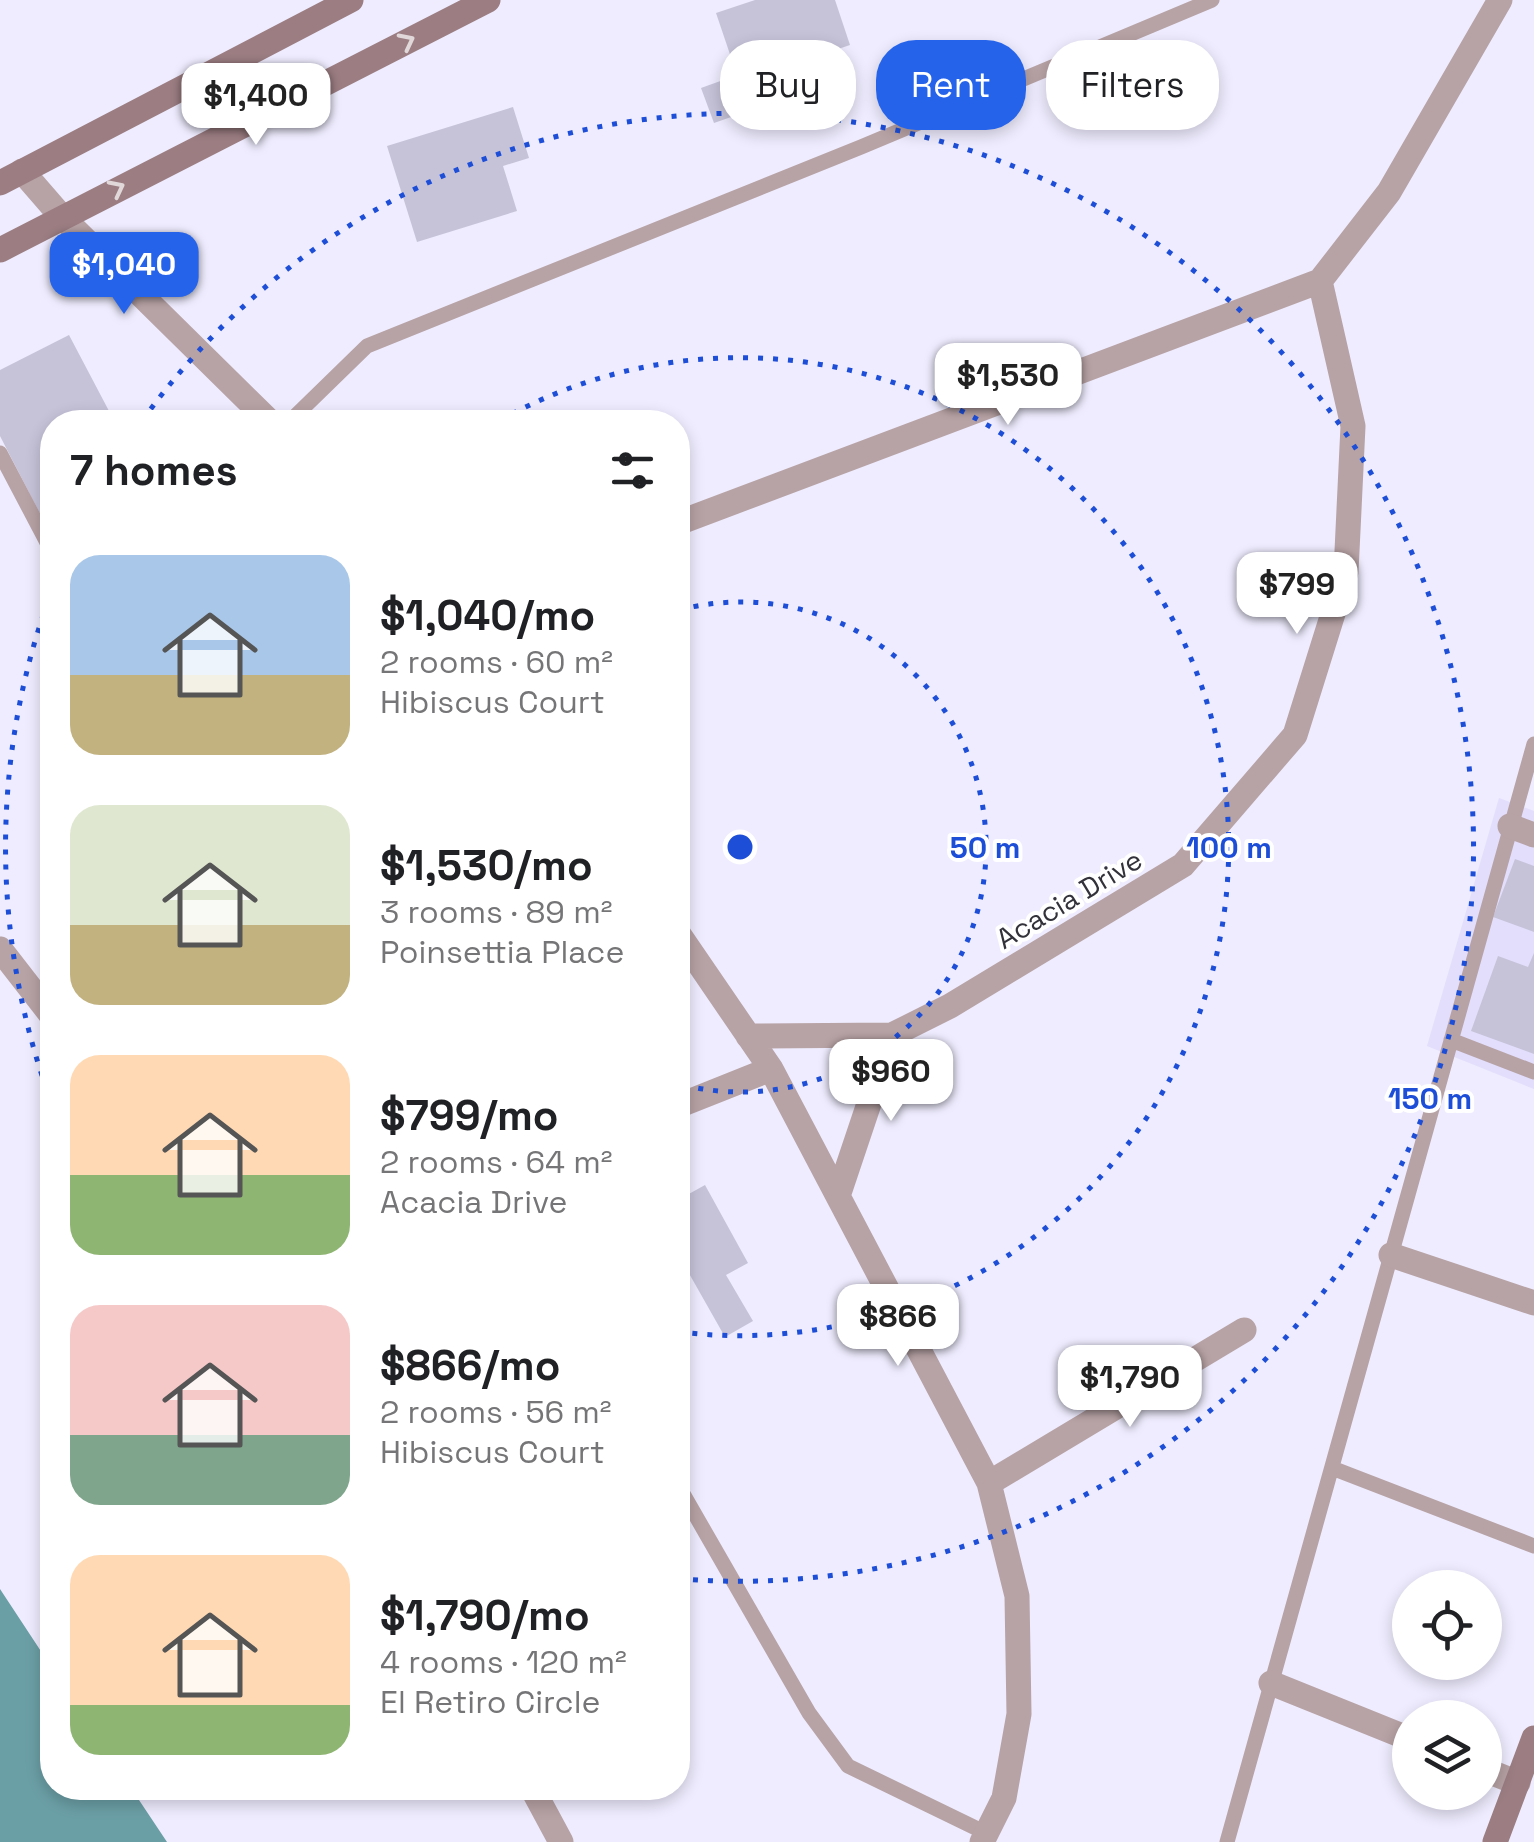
<!DOCTYPE html>
<meta charset="utf-8">
<style>
:root{--surface:#fff;--page:#f2f2f2;--text:#202124;--muted:#757577;--accent:#2563eb}
body{margin:0;font-family:"Space Grotesk",sans-serif;background:var(--page);color:var(--text);height:100vh;display:flex;flex-direction:column;font-size:38px;white-space:nowrap}
*{box-sizing:border-box;margin:0}
p{font-size:32px;color:var(--muted)}
.icon{flex:none;width:55px;height:55px;fill:none;stroke:currentColor;stroke-width:2;stroke-linecap:round;stroke-linejoin:round}
.map{position:relative;flex:1;overflow:hidden}
.drawer{position:absolute;left:40px;top:410px;width:650px;height:1390px;display:flex;flex-direction:column;background:var(--surface);border-radius:40px;box-shadow:0 5px 15px #0003}
.drawer>*{flex:none}
.guide{position:absolute;left:720px;top:40px;width:662px;height:90px;display:flex;gap:20px}
.fabs{position:absolute;left:1392px;top:1570px;display:grid;gap:20px}
.fabs a{display:grid;place-items:center;width:110px;height:110px;border-radius:50%;background:var(--surface);box-shadow:0 5px 15px #0003;font-size:50px}
.price{position:absolute;translate:-50% -85px;padding:0 22px;border-radius:20px;background:#fff;color:#222;font-size:32px;line-height:65px;filter:drop-shadow(0 2px 5px #0008)}
.price::after{content:'';position:absolute;left:50%;top:60px;width:30px;height:22px;margin-left:-15px;background:inherit;clip-path:polygon(0 0,100% 0,50% 100%)}
.price.active{background:var(--accent);color:#fff}
ul{padding:0;list-style:none}
li{display:flex;align-items:center;gap:30px;height:250px;padding:0 30px}
li span{display:grid;place-items:center;flex:none;width:280px;height:200px;border-radius:30px;color:#555}
li>.icon{margin-inline-start:auto}
span .icon{width:120px;height:120px;fill:#fffc;stroke-width:1}
li b{font-size:42px}
h2{display:flex;justify-content:space-between;align-items:center;height:120px;padding:0 30px;font-size:42px}
.pill{padding:0 35px;border-radius:40px;background:var(--surface);box-shadow:0 5px 15px #0003;font-size:35px;line-height:90px}
.pill.active{background:var(--accent);color:#fff}
.map>svg:first-child{display:block}
.built{fill:#e2defc}
.water{fill:#6b9fa6}
.building{fill:#c6c3d9}
.lines{fill:none;stroke-linecap:round;stroke-linejoin:round}
.service{stroke:#b7a2a5;stroke-width:15}
.minor{stroke:#b7a2a5;stroke-width:25}
.secondary{stroke:#9b7d82;stroke-width:25}
.oneway{stroke:#e1d8da}
.ring{fill:none;stroke:#1d4ed8;stroke-width:5;stroke-dasharray:5 10}
.labels{text-anchor:middle;stroke-width:8;stroke-linejoin:round;paint-order:stroke}
.street-label{font-size:28px;fill:#33313a;stroke:#fff}
.centre{fill:#1d4ed8;stroke:#fff;stroke-width:5}
.ring-label{font-size:30px;text-anchor:middle;font-weight:bold;fill:#1d4ed8;stroke:#fff;stroke-width:8;stroke-linejoin:round;paint-order:stroke}
</style>
<div class="map">
<svg width="1534" height="1842" viewBox="0 0 1534 1842">
<rect width="100%" height="100%" fill="#eeecfe"/>
<path class="built" d="M 1499,798 L 1534,811 L 1534,1089 L 1427,1046 Z"/>
<path class="water" d="M 0,1589 L 52,1668 L 52,1788 L 131,1788 L 167,1842 L 0,1842 Z"/>
<path class="building" d="M 755,0 L 835,0 L 850,45 L 764,74 L 774,102 L 714,123 L 701,88 L 737,75 L 716,13 Z
M 513,107 L 529,158 L 503,166 L 517,211 L 417,242 L 387,146 Z
M 69,335 L 109,411 L 87,422 L 52,422 L 52,537 L 0,436 L 0,370 Z
M 1515,859 L 1534,866 L 1534,932 L 1493,917 Z
M 1534,953 L 1534,1054 L 1471,1031 L 1498,956 L 1528,967 Z
M 705,1185 L 748,1263 L 726,1275 L 753,1321 L 725,1337 L 678,1254 L 678,1200 Z"/>
<g class="lines">
<path class="service" d="M 289,422 L 367,346 L 861,147 L 1212,0
M 0,453 L 52,552
M 1451,1040 L 1534,1072
M 1332,1468 L 1534,1546
M 678,1485 L 809,1713 L 848,1766 L 986,1833
M 1227,1842 L 1534,744"/>
<path class="minor" d="M 22,171 L 61,216 L 270,422
M 678,523 L 1320,281
M 1510,826 L 1534,835
M 678,933 L 771,1069 L 989,1483 L 1017,1596 L 1019,1714 L 1004,1798 L 982,1842
M 0,949 L 52,1016
M 748,1036 L 892,1035 L 950,1006 L 1183,865 L 1295,735 L 1346,572 L 1353,426 L 1320,281 L 1389,192 L 1500,0
M 678,1106 L 771,1069
M 838,1196 L 892,1035
M 1391,1255 L 1534,1303
M 989,1483 L 1244,1330
M 1271,1683 L 1410,1739
M 1485,1770 L 1518,1783
M 532,1788 L 561,1842"/>
<path class="secondary" d="M 0,183 L 351,0
M 0,250 L 488,0
M 1495,1842 L 1534,1738"/>
</g>
<defs><path id="oneway-chevron" d="M-2-3.5L2.5 0L-2 3.5" fill="none" stroke-width="1.6" stroke-linecap="round" stroke-linejoin="round" transform="scale(2.5)"/></defs>
<g class="oneway">
<use href="#oneway-chevron" transform="translate(407 41) rotate(-27)"/>
<use href="#oneway-chevron" transform="translate(117 188) rotate(-27)"/>
</g>
<g class="ring">
<path d="M679 610A245 245 0 1 1 679 1084"/>
<path d="M499 421A489 489 0 1 1 680 1332"/>
<path d="M52 1104A734 734 0 0 1 52 590M142 421A734 734 0 1 1 682 1579"/>
</g>
<g class="labels">
<g class="street-label">
<text transform="translate(1069 899) rotate(-31)" y="10">Acacia Drive</text>
</g>
</g>
<circle cx="740" cy="847" r="15" class="centre"/>
<g class="ring-label">
<text x="985" y="858">50 m</text>
<text x="1229" y="858">100 m</text>
<text x="1430" y="1109">150 m</text>
</g>
</svg>
<div class="fabs">
<a><svg class="icon" aria-label="locate" viewBox="0 0 24 24"><circle cx="12" cy="12" r="6"/><path d="M12 2v4M12 18v4M2 12h4M18 12h4"/></svg></a>
<a><svg class="icon" aria-label="layers" viewBox="0 0 24 24"><path d="M12 4l9 5-9 5-9-5zM3 14l9 5 9-5"/></svg></a>
</div>
<b class="price" style="left:256px;top:148px">$1,400</b>
<b class="price active" style="left:124px;top:317px">$1,040</b>
<b class="price" style="left:1008px;top:428px">$1,530</b>
<b class="price" style="left:1297px;top:637px">$799</b>
<b class="price" style="left:891px;top:1124px">$960</b>
<b class="price" style="left:898px;top:1369px">$866</b>
<b class="price" style="left:1130px;top:1430px">$1,790</b>
<div class="guide">
<a class="pill">Buy</a>
<a class="pill active">Rent</a>
<a class="pill">Filters</a>
</div>
<section class="drawer">
<h2>7 homes<svg class="icon" aria-label="filters" viewBox="0 0 24 24"><path d="M4 7h16M4 17h16"/><circle cx="9" cy="7" r="2"/><circle cx="15" cy="17" r="2"/></svg></h2>
<ul>
<li><span style="background:linear-gradient(#a9c7e8 60%,#c2b280 0)"><svg class="icon" aria-label="home" viewBox="0 0 24 24"><path d="M3 11l9-7 9 7M6 9v11h12V9"/></svg></span><div><b>$1,040/mo</b><p>2 rooms · 60 m²</p><p>Hibiscus Court</p></div></li>
<li><span style="background:linear-gradient(#dfe7d0 60%,#c2b280 0)"><svg class="icon" aria-label="home" viewBox="0 0 24 24"><path d="M3 11l9-7 9 7M6 9v11h12V9"/></svg></span><div><b>$1,530/mo</b><p>3 rooms · 89 m²</p><p>Poinsettia Place</p></div></li>
<li><span style="background:linear-gradient(#ffd9b3 60%,#8fb573 0)"><svg class="icon" aria-label="home" viewBox="0 0 24 24"><path d="M3 11l9-7 9 7M6 9v11h12V9"/></svg></span><div><b>$799/mo</b><p>2 rooms · 64 m²</p><p>Acacia Drive</p></div></li>
<li><span style="background:linear-gradient(#f6c9c9 65%,#7fa58c 0)"><svg class="icon" aria-label="home" viewBox="0 0 24 24"><path d="M3 11l9-7 9 7M6 9v11h12V9"/></svg></span><div><b>$866/mo</b><p>2 rooms · 56 m²</p><p>Hibiscus Court</p></div></li>
<li><span style="background:linear-gradient(#ffd9b3 75%,#8fb573 0)"><svg class="icon" aria-label="home" viewBox="0 0 24 24"><path d="M3 11l9-7 9 7M6 9v11h12V9"/></svg></span><div><b>$1,790/mo</b><p>4 rooms · 120 m²</p><p>El Retiro Circle</p></div></li>
</ul>
</section>
</div>
